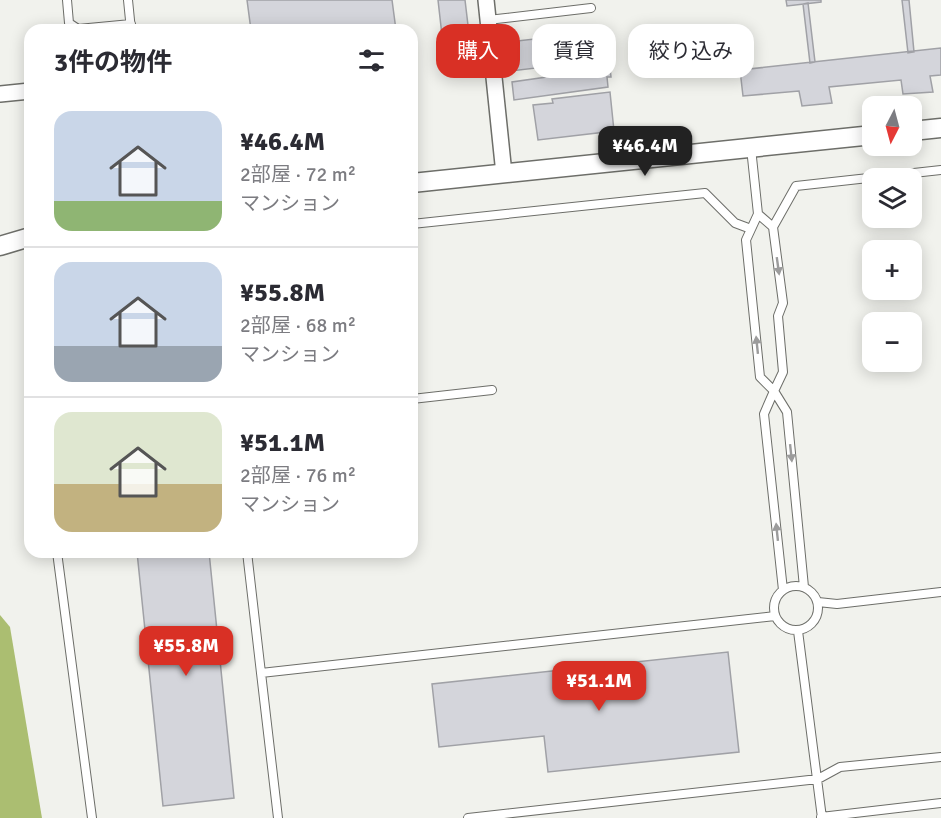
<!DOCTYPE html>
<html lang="ja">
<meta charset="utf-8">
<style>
:root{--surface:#fff;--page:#f7f7f7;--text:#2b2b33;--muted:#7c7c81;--line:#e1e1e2;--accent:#d93025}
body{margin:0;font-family:Signika,"Noto Sans JP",sans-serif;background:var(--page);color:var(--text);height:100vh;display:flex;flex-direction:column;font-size:22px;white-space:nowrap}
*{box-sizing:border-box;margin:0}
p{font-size:20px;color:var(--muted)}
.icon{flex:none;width:33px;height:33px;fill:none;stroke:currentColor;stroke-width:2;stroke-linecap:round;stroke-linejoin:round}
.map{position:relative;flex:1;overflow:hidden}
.side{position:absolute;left:24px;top:24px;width:394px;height:534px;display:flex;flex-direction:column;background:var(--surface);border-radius:18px;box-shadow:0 3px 15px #0003}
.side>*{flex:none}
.hud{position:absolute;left:436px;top:24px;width:414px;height:54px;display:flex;gap:12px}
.needle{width:39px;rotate:186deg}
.buttons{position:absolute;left:862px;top:96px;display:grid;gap:12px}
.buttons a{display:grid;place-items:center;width:60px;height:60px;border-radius:12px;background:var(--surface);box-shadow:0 3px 15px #0003;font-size:30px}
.price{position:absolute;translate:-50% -51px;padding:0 14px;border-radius:12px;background:var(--accent);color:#fff;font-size:20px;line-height:39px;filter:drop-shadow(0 2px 3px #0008)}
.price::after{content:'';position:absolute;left:50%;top:36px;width:18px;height:14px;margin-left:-9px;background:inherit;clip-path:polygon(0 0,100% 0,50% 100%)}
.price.selected{background:#222;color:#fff}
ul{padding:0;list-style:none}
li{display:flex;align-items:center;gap:18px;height:150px;padding:0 30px}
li+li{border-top:2px solid var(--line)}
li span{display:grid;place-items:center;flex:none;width:168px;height:120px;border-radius:18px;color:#555}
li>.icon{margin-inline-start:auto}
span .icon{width:72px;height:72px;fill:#fffc;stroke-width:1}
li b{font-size:26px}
h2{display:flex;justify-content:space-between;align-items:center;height:72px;padding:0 30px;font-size:26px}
.pill{padding:0 21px;border-radius:18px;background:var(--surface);box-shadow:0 3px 15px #0003;font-size:21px;line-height:54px}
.pill.selected{background:var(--accent);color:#fff}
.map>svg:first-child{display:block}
.water{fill:#abbe71}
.building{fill:#d4d5db;stroke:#a0a1a6;stroke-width:1.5}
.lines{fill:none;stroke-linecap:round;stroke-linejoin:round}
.service-casing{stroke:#6d6e69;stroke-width:10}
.minor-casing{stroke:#6d6e69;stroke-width:18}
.tertiary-casing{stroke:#6d6e69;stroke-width:21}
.service{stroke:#fff;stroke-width:8}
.minor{stroke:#fff;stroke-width:15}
.tertiary{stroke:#fff;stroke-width:18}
.oneway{fill:#9c9c9c}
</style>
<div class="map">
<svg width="941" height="818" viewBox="0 0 941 818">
<rect width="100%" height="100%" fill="#f1f2ed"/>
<path class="water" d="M 0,615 L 10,627 L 42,818 L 0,818 Z"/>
<path class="building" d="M 247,0 L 392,0 L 396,30 L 251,30 Z
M 438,0 L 465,0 L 472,59 L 445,62 Z
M 786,0 L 821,0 L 821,2 L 787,6 Z
M 902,0 L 909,0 L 914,52 L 908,53 Z
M 808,3 L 815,62 L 810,63 L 803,4 Z
M 597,32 L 601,67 L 595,67 L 594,61 L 511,71 L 508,42 Z
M 941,48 L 941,75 L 930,76 L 933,92 L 903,94 L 901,80 L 829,87 L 832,103 L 802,106 L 799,91 L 743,96 L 740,70 Z
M 610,68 L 611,77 L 607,77 L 608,87 L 514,100 L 512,82 Z
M 610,92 L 614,131 L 538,140 L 533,105 L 553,103 L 552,99 Z
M 137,552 L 209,552 L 234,798 L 163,806 Z
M 728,652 L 739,752 L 548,772 L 544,736 L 439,747 L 432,684 Z"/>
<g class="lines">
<defs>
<path id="service" d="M 67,0 L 69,23 L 78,29 L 131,24
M 128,0 L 131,30
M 488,20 L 591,8
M 751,148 L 758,214 L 746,240 L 760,377 L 774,391 L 764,414 L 783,590
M 758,214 L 773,227 L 783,303 L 778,316 L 783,372 L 774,391 L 787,412 L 804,587
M 412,224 L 705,193 L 735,223 L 751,229
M 773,227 L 796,186 L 941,170
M 412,399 L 492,390
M 57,552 L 92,818
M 247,552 L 261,673 L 775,616
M774 608a22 22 0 1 1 44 0a22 22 0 1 1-44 0Z
M 818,602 L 837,604 L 941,592
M 798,631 L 822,818
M 261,673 L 278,818
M 821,817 L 941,803
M 468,818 L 818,779 L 840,767 L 941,757"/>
<path id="minor" d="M 486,0 L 504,174
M 0,94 L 30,91"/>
<path id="tertiary" d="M 912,131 L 941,128
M 412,183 L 873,135
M 0,246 L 30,237"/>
</defs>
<use href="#service" class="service-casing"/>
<use href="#minor" class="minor-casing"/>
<use href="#tertiary" class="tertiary-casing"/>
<use href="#service" class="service"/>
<use href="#minor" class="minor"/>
<use href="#tertiary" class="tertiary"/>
</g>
<defs><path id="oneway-solid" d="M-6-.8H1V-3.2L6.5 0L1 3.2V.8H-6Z" transform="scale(1.5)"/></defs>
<g class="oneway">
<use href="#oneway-solid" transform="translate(778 266) rotate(82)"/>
<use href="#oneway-solid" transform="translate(757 345) rotate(-96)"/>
<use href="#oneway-solid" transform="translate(791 453) rotate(84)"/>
<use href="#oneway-solid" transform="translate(777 532) rotate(-96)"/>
</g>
</svg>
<div class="buttons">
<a><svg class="needle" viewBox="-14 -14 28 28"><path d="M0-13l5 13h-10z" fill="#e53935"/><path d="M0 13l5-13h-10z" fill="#7c7c81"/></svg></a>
<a><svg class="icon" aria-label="layers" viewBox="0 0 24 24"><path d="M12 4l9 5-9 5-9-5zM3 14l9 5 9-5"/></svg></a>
<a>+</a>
<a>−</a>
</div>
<b class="price selected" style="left:645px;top:177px">¥46.4M</b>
<b class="price" style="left:186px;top:677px">¥55.8M</b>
<b class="price" style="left:599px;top:712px">¥51.1M</b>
<div class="hud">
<a class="pill selected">購入</a>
<a class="pill">賃貸</a>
<a class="pill">絞り込み</a>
</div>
<section class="side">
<h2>3件の物件<svg class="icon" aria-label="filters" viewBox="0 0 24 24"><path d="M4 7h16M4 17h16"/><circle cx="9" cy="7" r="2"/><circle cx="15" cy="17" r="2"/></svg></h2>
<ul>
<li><span style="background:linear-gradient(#c9d6e8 75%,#8fb573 0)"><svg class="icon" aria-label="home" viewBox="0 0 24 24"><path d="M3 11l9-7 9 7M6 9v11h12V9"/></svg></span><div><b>¥46.4M</b><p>2部屋 · 72 m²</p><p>マンション</p></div></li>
<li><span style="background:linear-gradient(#c9d6e8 70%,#9aa5b1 0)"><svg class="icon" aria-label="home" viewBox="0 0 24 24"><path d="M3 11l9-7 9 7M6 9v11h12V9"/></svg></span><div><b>¥55.8M</b><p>2部屋 · 68 m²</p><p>マンション</p></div></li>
<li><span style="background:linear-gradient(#dfe7d0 60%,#c2b280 0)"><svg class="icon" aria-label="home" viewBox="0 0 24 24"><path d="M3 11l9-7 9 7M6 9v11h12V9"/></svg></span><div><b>¥51.1M</b><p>2部屋 · 76 m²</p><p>マンション</p></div></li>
</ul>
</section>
</div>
